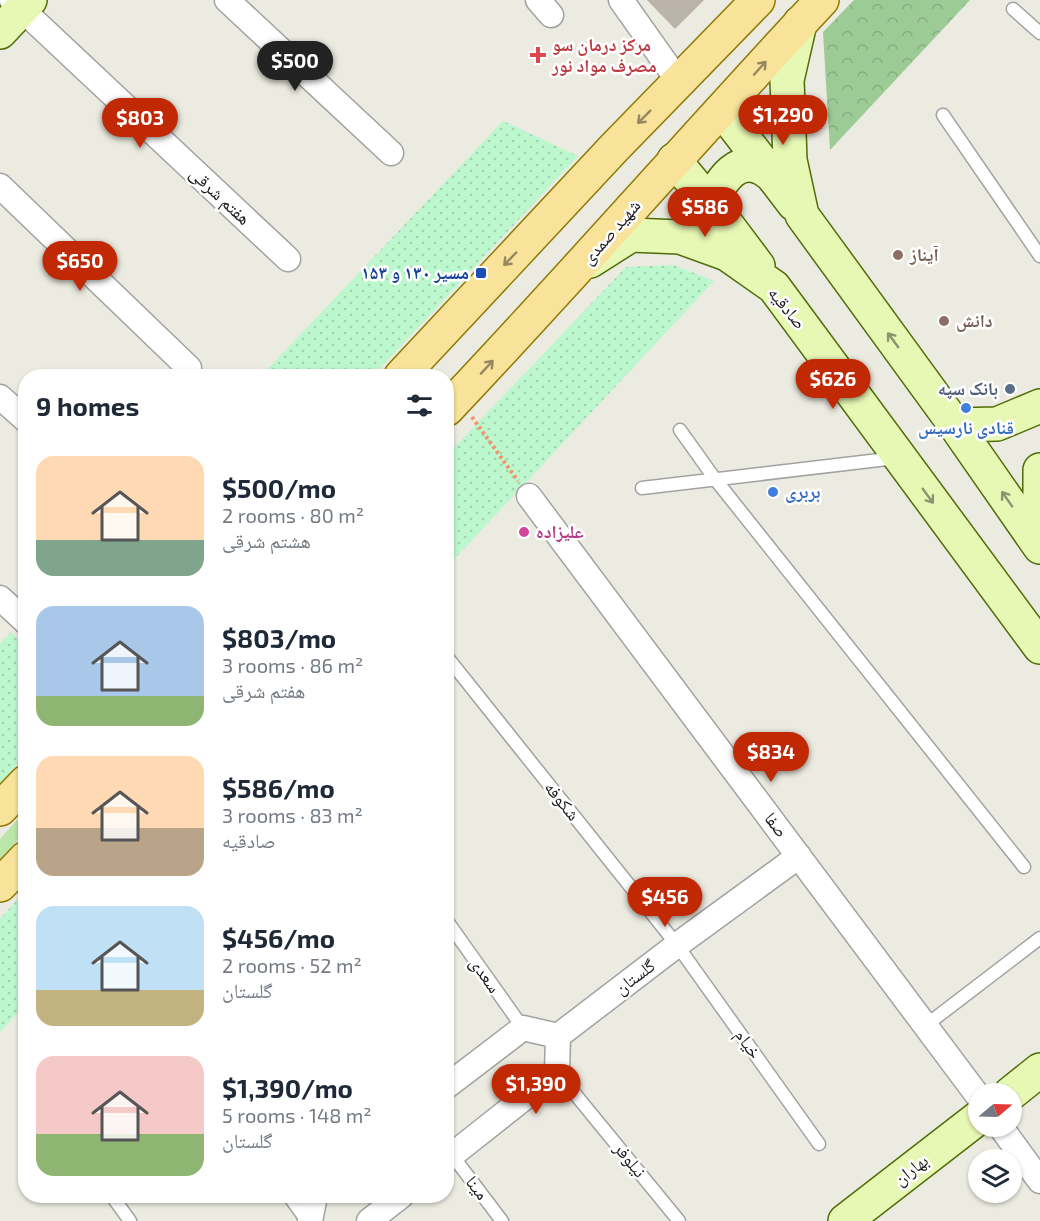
<!DOCTYPE html>
<meta charset="utf-8">
<style>
:root{--surface:#fff;--page:#f6f6f7;--text:#1f2937;--muted:#747a83;--accent:#c12905}
body{margin:0;font-family:"Exo 2","Noto Naskh Arabic",sans-serif;background:var(--page);color:var(--text);height:100vh;display:flex;flex-direction:column;font-size:22px;white-space:nowrap}
*{box-sizing:border-box;margin:0}
p{font-size:20px;color:var(--muted)}
.icon{flex:none;width:33px;height:33px;fill:none;stroke:currentColor;stroke-width:2;stroke-linecap:round;stroke-linejoin:round}
.map{position:relative;flex:1;overflow:hidden}
.side{position:absolute;left:18px;top:369px;width:436px;height:834px;display:flex;flex-direction:column;background:var(--surface);border-radius:24px;box-shadow:0 2px 4px #0004}
.side>*{flex:none}
.needle{width:39px;rotate:71deg}
.controls{position:absolute;left:968px;top:1083px;display:grid;gap:12px}
.controls a{display:grid;place-items:center;width:54px;height:54px;border-radius:50%;background:var(--surface);box-shadow:0 2px 4px #0004;font-size:30px}
.price{position:absolute;translate:-50% -51px;padding:0 14px;border-radius:21px;background:var(--accent);color:#fff;font-size:20px;line-height:39px;filter:drop-shadow(0 2px 3px #0008)}
.price::after{content:'';position:absolute;left:50%;top:36px;width:18px;height:14px;margin-left:-9px;background:inherit;clip-path:polygon(0 0,100% 0,50% 100%)}
.price.selected{background:#222;color:#fff}
ul{padding:0;list-style:none}
li{display:flex;align-items:center;gap:18px;height:150px;padding:0 18px}
li span{display:grid;place-items:center;flex:none;width:168px;height:120px;border-radius:18px;color:#555}
li>.icon{margin-inline-start:auto}
span .icon{width:72px;height:72px;fill:#fffc;stroke-width:1}
li b{font-size:26px}
h2{display:flex;justify-content:space-between;align-items:center;height:72px;padding:0 18px;font-size:26px}
.map>svg:first-child{display:block}
.grass{fill:#bae6a7}
.forest{fill:url(#forest-crowns)}
.park{fill:url(#park-dots)}
.building{fill:#b9b3aa;stroke:#bdb4a4;stroke-width:1.5}
.lines{fill:none;stroke-linecap:round;stroke-linejoin:round}
.lane-casing{stroke:#a2a2a2;stroke-width:15}
.street-casing{stroke:#a2a2a2;stroke-width:27}
.secondary-casing{stroke:#4f6d07;stroke-width:36}
.primary-casing{stroke:#8e7a04;stroke-width:36}
.path{stroke:#f59269;stroke-width:4;stroke-dasharray:3 3;stroke-linecap:butt}
.lane{stroke:#fff;stroke-width:12}
.street{stroke:#fff;stroke-width:24}
.secondary{stroke:#e7f7b4;stroke-width:33}
.primary{stroke:#f9e299;stroke-width:33}
.oneway{stroke:#958860}
.oneway2{stroke:#8b946f}
.health-dot{fill:#e0444e;stroke:#fff;stroke-width:2}
.education-dot{fill:#8d6e63;stroke:#fff;stroke-width:2}
.transit-dot{fill:#1a4fb4;stroke:#fff;stroke-width:2}
.service-dot{fill:#5c6f8a;stroke:#fff;stroke-width:2}
.shop-dot{fill:#3f7fe0;stroke:#fff;stroke-width:2}
.hotel-dot{fill:#d1479c;stroke:#fff;stroke-width:2}
.labels{text-anchor:middle;stroke-width:5;stroke-linejoin:round;paint-order:stroke}
.health-label{font-size:18px;font-weight:bold;fill:#be3a42;stroke:#fff;text-anchor:start}
.street-label{font-size:18px;fill:#1b1b1b;stroke:#fff}
.education-label{font-size:18px;font-weight:bold;fill:#785e54;stroke:#fff;text-anchor:start}
.transit-label{font-size:18px;font-weight:bold;fill:#164399;stroke:#fff;text-anchor:end}
.service-label{font-size:18px;font-weight:bold;fill:#4e5e75;stroke:#fff;text-anchor:end}
.shop-label{font-size:18px;font-weight:bold;fill:#366cbe;stroke:#fff}
.hotel-label{font-size:18px;font-weight:bold;fill:#b23c85;stroke:#fff;text-anchor:start}
</style>
<div class="map">
<svg width="1040" height="1221" viewBox="0 0 1040 1221">
<defs>
<pattern id="forest-crowns" width="20" height="18" patternUnits="userSpaceOnUse" patternTransform="scale(1.5)"><rect width="20" height="18" fill="#9ccb96"/><path d="M2 6a3 3 0 1 1 6 0M12 15a3 3 0 1 1 6 0" fill="none" stroke="#86ae81"/></pattern>
<pattern id="park-dots" width="8" height="8" patternUnits="userSpaceOnUse" patternTransform="scale(1.5)"><rect width="8" height="8" fill="#bdf7cd"/><path d="M2 2h.1M6 6h.1" fill="none" stroke="#a2d3af" stroke-width="1.8" stroke-linecap="round"/></pattern>
</defs>
<rect width="100%" height="100%" fill="#ecebe1"/>
<path class="grass" d="M 25,811 L 25,832 L 0,859 L 0,839 Z"/>
<path class="forest" d="M 854,0 L 970,0 L 830,150 L 823,32 Z"/>
<path class="park" d="M 503,121 L 578,156 L 373,376 L 261,376 Z
M 674,265 L 714,281 L 447,567 L 447,455 L 626,267 Z
M 11,632 L 25,647 L 25,756 L 0,783 L 0,644 Z
M 25,891 L 25,1005 L 0,1032 L 0,919 Z"/>
<path class="building" d="M 648,0 L 703,0 L 675,28 Z"/>
<g class="lines">
<defs>
<path id="lane" d="M 1013,9 L 1040,33
M 943,115 L 1040,256
M 680,430 L 715,479 L 1024,867
M 642,488 L 896,458
M 447,657 L 677,945 L 819,1144
M 447,921 L 523,1028
M 925,1026 L 1040,938
M 557,1072 L 679,1221
M 452,1155 L 502,1221
M 112,1196 L 130,1221
M 289,1196 L 307,1221"/>
<path id="street" d="M 12,0 L 288,259
M 227,0 L 391,153
M 538,0 L 551,15
M 621,0 L 679,82
M 0,186 L 189,368
M 0,397 L 26,420
M 529,496 L 978,1096
M 0,598 L 26,622
M 447,1086 L 523,1028 L 558,1036 L 677,945 L 799,856
M 1000,1126 L 1040,1181
M 447,1159 L 557,1072 L 558,1036
M 310,1221 L 315,1196
M 369,1221 L 401,1196"/>
<path id="secondary" d="M 800,23 L 787,80 L 790,160 L 802,215 L 955,425 L 1040,547
M 0,32 L 30,0
M 722,110 L 794,204
M 674,160 L 719,214 L 758,266
M 719,214 L 714,195 C 723,179 737,158 759,167 C 765,169 771,175 776,178
M 590,261 L 631,235 L 680,237 L 727,254 L 774,287 L 1040,647
M 955,425 L 997,424 L 1040,406
M 1040,470 L 1040,532
M 1010,1094 L 1040,1070
M 845,1221 L 978,1118"/>
<path id="primary" d="M 401,376 L 614,148 L 758,0
M 447,409 C 574,275 696,135 822,0
M 0,809 L 26,782
M 0,885 L 26,858"/>
</defs>
<use href="#lane" class="lane-casing"/>
<use href="#street" class="street-casing"/>
<use href="#secondary" class="secondary-casing"/>
<use href="#primary" class="primary-casing"/>
<path class="path" d="M 472,417 L 518,481"/>
<use href="#lane" class="lane"/>
<use href="#street" class="street"/>
<use href="#secondary" class="secondary"/>
<use href="#primary" class="primary"/>
</g>
<defs><path id="oneway-shaft" d="M-6 0H5M1.5-3L5.5 0L1.5 3" fill="none" stroke-width="1.6" stroke-linecap="round" stroke-linejoin="round" transform="scale(1.5)"/></defs>
<g class="oneway">
<use href="#oneway-shaft" transform="translate(760 68) rotate(-48)"/>
<use href="#oneway-shaft" transform="translate(644 117) rotate(135)"/>
<use href="#oneway-shaft" transform="translate(510 259) rotate(134)"/>
<use href="#oneway-shaft" transform="translate(487 367) rotate(-47)"/>
</g>
<g class="oneway2">
<use href="#oneway-shaft" transform="translate(893 340) rotate(-126)"/>
<use href="#oneway-shaft" transform="translate(928 496) rotate(54)"/>
<use href="#oneway-shaft" transform="translate(1007 499) rotate(-125)"/>
</g>
<path class="health-dot" d="M535 46h6v6h6v6h-6v6h-6v-6h-6v-6h6z"/>
<g class="education-dot">
<circle cx="898" cy="255" r="6"/>
<circle cx="944" cy="321" r="6"/>
</g>
<rect class="transit-dot" x="475" y="267" width="12" height="12" rx="3"/>
<circle class="service-dot" cx="1010" cy="389" r="6"/>
<g class="shop-dot">
<circle cx="966" cy="408" r="6"/>
<circle cx="773" cy="492" r="6"/>
</g>
<circle class="hotel-dot" cx="524" cy="532" r="6"/>
<g class="labels">
<g class="health-label">
<text x="552" y="51">مرکز درمان سو<tspan x="552" dy="21">مصرف مواد نور</tspan></text>
</g>
<g class="street-label">
<text transform="translate(220 196) rotate(43)" y="6">هفتم شرقی</text>
<text transform="translate(611 232) rotate(-49)" y="6">شهید صمدی</text>
<text transform="translate(787 308) rotate(51)" y="6">صادقیه</text>
<text transform="translate(562 801) rotate(51)" y="6">شکوفه</text>
<text transform="translate(776 825) rotate(53)" y="6">صفا</text>
<text transform="translate(485 975) rotate(55)" y="6">سعدی</text>
<text transform="translate(635 977) rotate(-37)" y="6">گلستان</text>
<text transform="translate(748 1044) rotate(54)" y="6">خیام</text>
<text transform="translate(630 1160) rotate(51)" y="6">نیلوفر</text>
<text transform="translate(911 1170) rotate(-38)" y="6">بهاران</text>
<text transform="translate(477 1188) rotate(53)" y="6">مینا</text>
</g>
<g class="education-label">
<text x="910" y="261">آیناز</text>
<text x="956" y="327">دانش</text>
</g>
<g class="transit-label">
<text x="469" y="279">مسیر ۱۳۰ و ۱۵۳</text>
</g>
<g class="service-label">
<text x="998" y="395">بانک سپه</text>
</g>
<g class="shop-label">
<text x="966" y="434">قنادی نارسیس</text>
<text x="785" y="498" text-anchor="start">بربری</text>
</g>
<g class="hotel-label">
<text x="536" y="538">علیزاده</text>
</g>
</g>
</svg>
<div class="controls">
<a><svg class="needle" viewBox="-14 -14 28 28"><path d="M0-13l5 13h-10z" fill="#e53935"/><path d="M0 13l5-13h-10z" fill="#747a83"/></svg></a>
<a><svg class="icon" aria-label="layers" viewBox="0 0 24 24"><path d="M12 4l9 5-9 5-9-5zM3 14l9 5 9-5"/></svg></a>
</div>
<b class="price selected" style="left:295px;top:92px">$500</b>
<b class="price" style="left:783px;top:146px">$1,290</b>
<b class="price" style="left:140px;top:149px">$803</b>
<b class="price" style="left:705px;top:238px">$586</b>
<b class="price" style="left:80px;top:292px">$650</b>
<b class="price" style="left:833px;top:410px">$626</b>
<b class="price" style="left:771px;top:783px">$834</b>
<b class="price" style="left:665px;top:928px">$456</b>
<b class="price" style="left:536px;top:1115px">$1,390</b>
<section class="side">
<h2>9 homes<svg class="icon" aria-label="filters" viewBox="0 0 24 24"><path d="M4 7h16M4 17h16"/><circle cx="9" cy="7" r="2"/><circle cx="15" cy="17" r="2"/></svg></h2>
<ul>
<li><span style="background:linear-gradient(#ffd9b3 70%,#7fa58c 0)"><svg class="icon" aria-label="home" viewBox="0 0 24 24"><path d="M3 11l9-7 9 7M6 9v11h12V9"/></svg></span><div><b>$500/mo</b><p>2 rooms · 80 m²</p><p>هشتم شرقی</p></div></li>
<li><span style="background:linear-gradient(#a9c7e8 75%,#8fb573 0)"><svg class="icon" aria-label="home" viewBox="0 0 24 24"><path d="M3 11l9-7 9 7M6 9v11h12V9"/></svg></span><div><b>$803/mo</b><p>3 rooms · 86 m²</p><p>هفتم شرقی</p></div></li>
<li><span style="background:linear-gradient(#ffd9b3 60%,#b9a48a 0)"><svg class="icon" aria-label="home" viewBox="0 0 24 24"><path d="M3 11l9-7 9 7M6 9v11h12V9"/></svg></span><div><b>$586/mo</b><p>3 rooms · 83 m²</p><p>صادقیه</p></div></li>
<li><span style="background:linear-gradient(#bfe0f5 70%,#c2b280 0)"><svg class="icon" aria-label="home" viewBox="0 0 24 24"><path d="M3 11l9-7 9 7M6 9v11h12V9"/></svg></span><div><b>$456/mo</b><p>2 rooms · 52 m²</p><p>گلستان</p></div></li>
<li><span style="background:linear-gradient(#f6c9c9 65%,#8fb573 0)"><svg class="icon" aria-label="home" viewBox="0 0 24 24"><path d="M3 11l9-7 9 7M6 9v11h12V9"/></svg></span><div><b>$1,390/mo</b><p>5 rooms · 148 m²</p><p>گلستان</p></div></li>
</ul>
</section>
</div>
